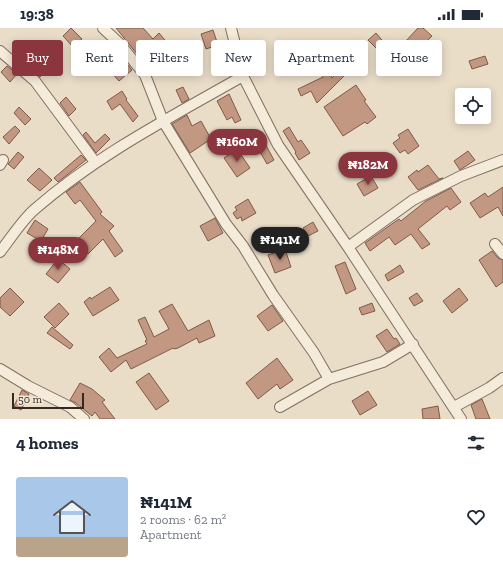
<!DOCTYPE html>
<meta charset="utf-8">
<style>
:root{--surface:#fff;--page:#f6f6f7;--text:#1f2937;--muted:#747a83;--line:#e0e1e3;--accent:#8b363e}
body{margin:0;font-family:"Zilla Slab",serif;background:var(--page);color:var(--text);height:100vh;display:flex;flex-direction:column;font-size:15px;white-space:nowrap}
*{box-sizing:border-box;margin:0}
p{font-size:13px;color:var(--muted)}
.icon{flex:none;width:22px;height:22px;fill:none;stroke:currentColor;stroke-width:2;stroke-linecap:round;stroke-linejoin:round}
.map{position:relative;height:391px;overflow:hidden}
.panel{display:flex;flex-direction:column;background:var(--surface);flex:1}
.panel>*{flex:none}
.guide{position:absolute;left:12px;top:12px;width:479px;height:36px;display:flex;gap:8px}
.tools{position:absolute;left:455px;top:60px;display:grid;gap:8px}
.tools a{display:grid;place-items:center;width:36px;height:36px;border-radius:4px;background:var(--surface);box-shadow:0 2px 10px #0003;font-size:20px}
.scale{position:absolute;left:12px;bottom:10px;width:72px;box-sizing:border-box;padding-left:4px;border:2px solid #352921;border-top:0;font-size:11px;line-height:14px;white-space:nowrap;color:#352921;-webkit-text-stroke:3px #f1e8d7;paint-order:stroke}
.price{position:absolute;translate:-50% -34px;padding:0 9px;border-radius:14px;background:var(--accent);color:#fff;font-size:13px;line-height:26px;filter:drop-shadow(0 1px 2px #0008)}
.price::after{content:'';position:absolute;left:50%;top:24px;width:12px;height:9px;margin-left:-6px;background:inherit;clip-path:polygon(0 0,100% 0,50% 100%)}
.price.current{background:#222;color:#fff}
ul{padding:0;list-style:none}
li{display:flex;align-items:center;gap:12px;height:100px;padding:0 16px}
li+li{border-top:1px solid var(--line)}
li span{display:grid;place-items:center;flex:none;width:112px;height:80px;border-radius:4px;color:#555}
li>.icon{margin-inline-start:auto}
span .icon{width:48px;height:48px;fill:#fffc;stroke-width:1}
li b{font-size:17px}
h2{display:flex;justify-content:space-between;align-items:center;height:48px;padding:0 16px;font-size:17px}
.tag{padding:0 14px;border-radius:4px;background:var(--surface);box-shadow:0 2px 10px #0003;font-size:14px;line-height:36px}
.tag.current{background:var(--accent);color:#fff}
.status{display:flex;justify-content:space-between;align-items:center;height:28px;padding:0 20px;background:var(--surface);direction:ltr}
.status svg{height:11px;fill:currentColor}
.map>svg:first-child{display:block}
.building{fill:#c39883;stroke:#7f5a48}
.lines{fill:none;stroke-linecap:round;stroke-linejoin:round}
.minor-casing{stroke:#836f5f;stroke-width:12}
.minor{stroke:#f5ebda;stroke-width:10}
</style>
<div class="status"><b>19:38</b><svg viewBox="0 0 49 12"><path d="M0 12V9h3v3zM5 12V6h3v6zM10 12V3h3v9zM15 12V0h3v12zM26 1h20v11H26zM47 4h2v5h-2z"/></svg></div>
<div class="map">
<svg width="503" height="391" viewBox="0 0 503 391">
<rect width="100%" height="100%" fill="#e9ddc8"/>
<path class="building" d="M 71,0 L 82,11 L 73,19 L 63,8 Z
M 116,0 L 143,0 L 153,11 L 159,5 L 169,17 L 146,37 Z
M 418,0 L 423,0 L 432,8 L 415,25 L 404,15 Z
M 213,2 L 218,17 L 206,21 L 201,6 Z
M 376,5 L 387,18 L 380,24 L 368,12 Z
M 104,14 L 123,31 L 132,42 L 119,53 L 109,42 L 110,40 L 94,25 Z
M 33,18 L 36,22 L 34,24 L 37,27 L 38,26 L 51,38 L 40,49 L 19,31 Z
M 485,28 L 488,36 L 472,41 L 469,33 Z
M 348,33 L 353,39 L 317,75 L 311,63 L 301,68 L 298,61 L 323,49 L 318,40 L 325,36 L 332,50 Z
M 7,38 L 17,46 L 10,54 L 1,44 Z
M 356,57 L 366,72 L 364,73 L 376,89 L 367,96 L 365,94 L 343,108 L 324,79 Z
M 183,59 L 189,71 L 182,75 L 176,62 Z
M 122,63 L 127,71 L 126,72 L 138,88 L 133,94 L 120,76 L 112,82 L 107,73 Z
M 229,66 L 241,92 L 235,95 L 232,89 L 227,92 L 217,73 Z
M 66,69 L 76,81 L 69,88 L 60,75 Z
M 19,79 L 31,91 L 25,97 L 14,85 Z
M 187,87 L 192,98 L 201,93 L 211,111 L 190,125 L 172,96 Z
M 15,98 L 20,103 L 9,116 L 3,109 Z
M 289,99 L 298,114 L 301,112 L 310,125 L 299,132 L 295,125 L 296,124 L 283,103 Z
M 408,101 L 419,118 L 408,126 L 405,122 L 400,125 L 393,115 L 400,110 L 398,107 Z
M 86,104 L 95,115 L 105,106 L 110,111 L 96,125 L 83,107 Z
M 263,112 L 274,132 L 267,136 L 256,117 Z
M 237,121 L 250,140 L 237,149 L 224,130 Z
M 468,123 L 475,132 L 460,142 L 454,133 Z
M 18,124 L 24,129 L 14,141 L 8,136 Z
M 81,127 L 86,132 L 58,154 L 54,150 Z
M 428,137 L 439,151 L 443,150 L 418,162 L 408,149 L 417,142 L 418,144 Z
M 39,140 L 52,152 L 40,163 L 27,152 Z
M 371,148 L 378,160 L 364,168 L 357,156 Z
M 80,154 L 102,184 L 100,186 L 114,198 L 109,203 L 123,223 L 115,229 L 103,211 L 88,226 L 76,213 L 96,193 L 80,172 L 75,176 L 66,164 Z
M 503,159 L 503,188 L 498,179 L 480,190 L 470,175 L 485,165 L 488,169 Z
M 451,160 L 461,174 L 450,182 L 447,178 L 418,201 L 430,216 L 422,221 L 411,206 L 395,217 L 389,209 L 370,223 L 365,215 L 399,191 L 401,193 L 426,173 Z
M 248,171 L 256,185 L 242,193 L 241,189 L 237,191 L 233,185 L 237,182 L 235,179 Z
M 215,190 L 223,205 L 208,213 L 200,198 Z
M 35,192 L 48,201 L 41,213 L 27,205 Z
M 313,194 L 318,203 L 308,208 L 303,200 Z
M 285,221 L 291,239 L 275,245 L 268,227 Z
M 492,223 L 498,230 L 503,232 L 503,254 L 496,259 L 479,232 Z
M 58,231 L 70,241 L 58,255 L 46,246 Z
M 345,234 L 356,261 L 346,266 L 335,238 Z
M 400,237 L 404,244 L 388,253 L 385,247 Z
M 110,259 L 119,272 L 93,288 L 84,274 L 90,269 L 91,271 Z
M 10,260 L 24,274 L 10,288 L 0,279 L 0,270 Z
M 459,260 L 468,272 L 452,285 L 443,273 Z
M 417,265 L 423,273 L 414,278 L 409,270 Z
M 59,275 L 69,286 L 55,300 L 44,289 Z
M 372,275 L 375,283 L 362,287 L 359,280 Z
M 172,276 L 188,303 L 209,292 L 215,308 L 199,315 L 197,310 L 178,320 L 174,321 L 173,320 L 131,341 L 126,332 L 111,344 L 99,329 L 109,320 L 117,330 L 147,316 L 145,313 L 147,312 L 138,292 L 145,289 L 154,309 L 169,301 L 159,283 Z
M 272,277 L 283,293 L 268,303 L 257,288 Z
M 52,299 L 73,317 L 70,321 L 47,305 Z
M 387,301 L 394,311 L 396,310 L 400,316 L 387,324 L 376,308 Z
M 277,330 L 293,352 L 280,361 L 277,356 L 258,371 L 246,355 Z
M 149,345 L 169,373 L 156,382 L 136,354 Z
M 80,355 L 92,361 L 105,372 L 102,374 L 115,391 L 100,391 L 95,384 L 92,388 L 76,375 L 70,372 Z
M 22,362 L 29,366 L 21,382 L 14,378 Z
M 368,363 L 377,377 L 360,387 L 352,373 Z
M 482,371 L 490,391 L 476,391 L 471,377 Z
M 438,378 L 440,391 L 423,391 L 422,381 Z"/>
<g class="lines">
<defs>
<path id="minor" d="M 103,0 L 119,15 L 145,47 L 163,93 L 226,196 L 243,218 L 273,267 L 314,325 L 329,351
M 231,0 L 243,48 L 278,117 L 348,219 L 461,391
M 0,23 L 35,53 L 95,134
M 0,137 L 3,132
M 495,216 L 503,226
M 348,219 L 413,172 L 461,148 L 503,132
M 0,224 C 11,210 22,192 35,181 C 97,127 171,89 243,48
M 0,341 L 28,358 L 70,379 L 84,391
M 280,379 L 329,351 L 383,334 L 413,316
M 454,379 L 489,360 L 503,350"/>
</defs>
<use href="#minor" class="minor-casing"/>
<use href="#minor" class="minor"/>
</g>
</svg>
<div class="tools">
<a><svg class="icon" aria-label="locate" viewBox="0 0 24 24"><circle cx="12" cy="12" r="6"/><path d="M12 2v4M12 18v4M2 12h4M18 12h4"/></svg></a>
</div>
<div class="scale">50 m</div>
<b class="price" style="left:237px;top:135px">₦160M</b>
<b class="price" style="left:368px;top:158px">₦182M</b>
<b class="price current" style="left:280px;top:233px">₦141M</b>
<b class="price" style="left:58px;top:243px">₦148M</b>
<div class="guide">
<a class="tag current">Buy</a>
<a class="tag">Rent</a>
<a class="tag">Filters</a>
<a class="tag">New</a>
<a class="tag">Apartment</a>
<a class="tag">House</a>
</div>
</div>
<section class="panel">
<h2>4 homes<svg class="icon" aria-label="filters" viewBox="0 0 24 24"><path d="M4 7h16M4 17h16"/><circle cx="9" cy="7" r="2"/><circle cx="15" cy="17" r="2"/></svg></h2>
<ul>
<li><span style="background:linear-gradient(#a9c7e8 75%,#b9a48a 0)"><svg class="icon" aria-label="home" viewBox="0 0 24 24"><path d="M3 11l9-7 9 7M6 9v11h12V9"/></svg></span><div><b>₦141M</b><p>2 rooms · 62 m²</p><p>Apartment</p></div><svg class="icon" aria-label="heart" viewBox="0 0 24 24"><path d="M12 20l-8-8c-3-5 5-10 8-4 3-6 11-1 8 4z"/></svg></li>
</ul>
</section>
